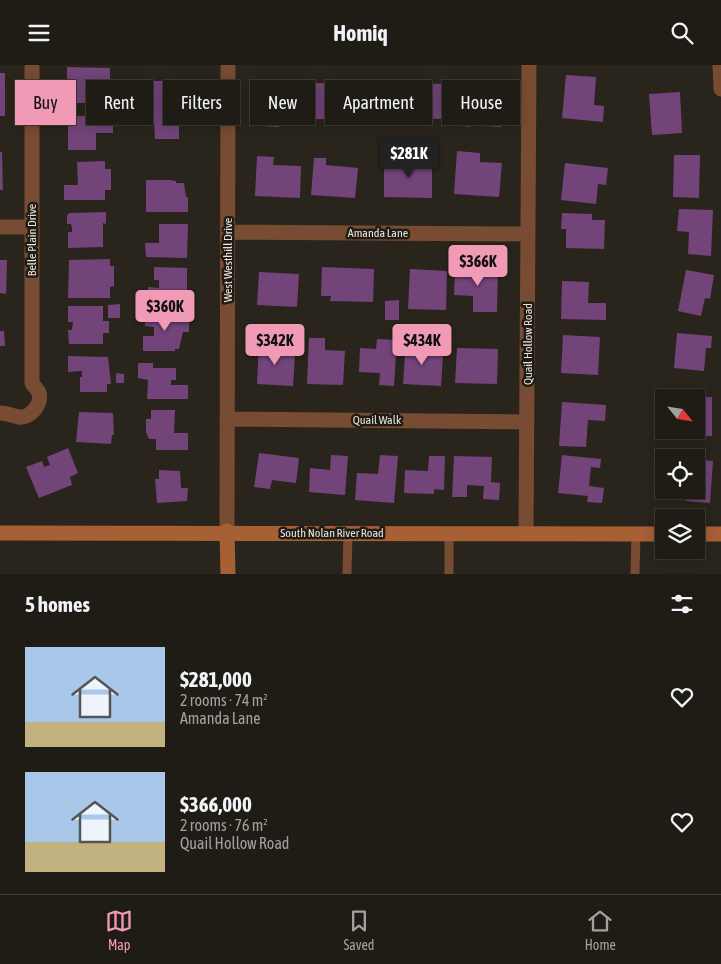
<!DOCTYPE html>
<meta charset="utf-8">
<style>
:root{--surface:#1f1c15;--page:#2c2922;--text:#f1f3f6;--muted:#a1a1a0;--line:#3c3a34;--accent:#f09ab5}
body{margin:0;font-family:"Asap Condensed",sans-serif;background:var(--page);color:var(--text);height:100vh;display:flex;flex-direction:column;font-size:19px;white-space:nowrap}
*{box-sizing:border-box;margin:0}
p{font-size:16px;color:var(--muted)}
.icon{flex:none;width:28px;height:28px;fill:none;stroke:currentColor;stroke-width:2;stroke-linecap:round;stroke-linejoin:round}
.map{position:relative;height:509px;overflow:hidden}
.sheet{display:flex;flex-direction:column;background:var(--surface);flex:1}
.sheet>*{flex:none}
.hud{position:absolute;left:15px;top:15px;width:691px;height:45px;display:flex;gap:10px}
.needle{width:32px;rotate:120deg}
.controls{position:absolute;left:655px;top:324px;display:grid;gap:10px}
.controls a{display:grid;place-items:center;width:50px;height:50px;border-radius:0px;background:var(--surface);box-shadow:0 2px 12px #0003,0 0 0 1px var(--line);font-size:25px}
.price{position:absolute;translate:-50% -42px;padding:0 11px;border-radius:5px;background:var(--accent);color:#111;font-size:16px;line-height:32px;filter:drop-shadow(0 1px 2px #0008)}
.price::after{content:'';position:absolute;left:50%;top:30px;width:15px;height:11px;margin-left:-8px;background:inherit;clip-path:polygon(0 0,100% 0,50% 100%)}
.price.current{background:#222;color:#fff}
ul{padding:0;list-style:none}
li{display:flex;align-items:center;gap:15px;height:125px;padding:0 25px}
li span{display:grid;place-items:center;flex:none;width:140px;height:100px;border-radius:0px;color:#555}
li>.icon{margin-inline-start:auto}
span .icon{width:60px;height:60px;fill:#fffc;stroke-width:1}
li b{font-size:21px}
h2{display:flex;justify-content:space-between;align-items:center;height:60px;padding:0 25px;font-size:21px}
.chip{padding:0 18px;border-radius:0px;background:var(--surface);box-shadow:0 2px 12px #0003,0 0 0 1px var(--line);font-size:18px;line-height:45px}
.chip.current{background:var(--accent);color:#111}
header{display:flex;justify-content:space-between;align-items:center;height:65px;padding:0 25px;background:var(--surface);font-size:22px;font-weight:700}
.tabs{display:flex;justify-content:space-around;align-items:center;height:70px;border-top:1px solid var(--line);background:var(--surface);font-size:14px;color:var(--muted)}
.tabs a{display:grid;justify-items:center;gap:2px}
.tabs .current{color:var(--accent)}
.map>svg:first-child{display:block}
.building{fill:#72447a}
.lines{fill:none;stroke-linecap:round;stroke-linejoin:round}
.lane{stroke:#784c32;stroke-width:9}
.street{stroke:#784c32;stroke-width:15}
.secondary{stroke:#a66034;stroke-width:15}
.labels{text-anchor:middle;stroke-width:5;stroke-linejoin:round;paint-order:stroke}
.street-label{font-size:12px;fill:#e8e5df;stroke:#201b13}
</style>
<header><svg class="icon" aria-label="menu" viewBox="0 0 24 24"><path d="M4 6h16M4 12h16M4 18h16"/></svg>Homiq<svg class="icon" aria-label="search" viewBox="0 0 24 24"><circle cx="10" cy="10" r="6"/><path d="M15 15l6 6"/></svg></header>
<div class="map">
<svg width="721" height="509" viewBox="0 0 721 509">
<rect width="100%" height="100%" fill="#29251c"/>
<path class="building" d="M 67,2 L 110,3 L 110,15 L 104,15 L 104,31 L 98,31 L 98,38 L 73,38 L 74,18 L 67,17 Z
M 0,8 L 5,8 L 5,51 L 0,51 Z
M 566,10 L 596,12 L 594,40 L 604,41 L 603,57 L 562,53 Z
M 267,14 L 295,17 L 292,51 L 280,50 L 279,62 L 263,61 Z
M 149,16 L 185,16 L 186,39 L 180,39 L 181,59 L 179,59 L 179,74 L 155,74 L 153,39 L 149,39 Z
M 459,16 L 505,21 L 501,62 L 484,61 L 485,54 L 472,53 L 471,62 L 454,60 Z
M 315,18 L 359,19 L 358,54 L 315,54 Z
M 399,18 L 446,19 L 445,54 L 412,53 L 413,46 L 398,46 Z
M 680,27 L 682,68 L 652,70 L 649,29 Z
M 68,51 L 113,51 L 113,68 L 96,68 L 96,85 L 68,85 Z
M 457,86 L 480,88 L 480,97 L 502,98 L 499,132 L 454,129 Z
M 0,87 L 2,87 L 3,125 L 0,125 Z
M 674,90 L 700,90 L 699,133 L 673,132 Z
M 257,91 L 274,92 L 273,100 L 301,101 L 300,133 L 255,131 Z
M 314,93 L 326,93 L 326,100 L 358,103 L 355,133 L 311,130 Z
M 397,93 L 432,93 L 432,133 L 384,132 L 384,103 L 397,103 Z
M 105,96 L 105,104 L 111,104 L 111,125 L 105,125 L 105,135 L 64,135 L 64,120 L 78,120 L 77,97 Z
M 565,98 L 608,103 L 606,120 L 598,119 L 596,139 L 561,135 Z
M 146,115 L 169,115 L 176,116 L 176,118 L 184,118 L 186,132 L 188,132 L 188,147 L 146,147 Z
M 679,144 L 713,145 L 711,191 L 688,189 L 689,167 L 677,166 Z
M 106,147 L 106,159 L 103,158 L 103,182 L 68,183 L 68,167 L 72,167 L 72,163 L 71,159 L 67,159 L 67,150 L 70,148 Z
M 562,148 L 592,149 L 592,155 L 605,155 L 604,184 L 566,183 L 566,164 L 561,164 Z
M 159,159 L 188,159 L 187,193 L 146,192 L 145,178 L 159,178 Z
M 110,194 L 110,201 L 114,201 L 114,221 L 110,222 L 110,233 L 68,233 L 69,195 Z
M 0,195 L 7,195 L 6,229 L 0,228 Z
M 154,202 L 187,203 L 187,239 L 148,238 L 148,222 L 159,223 L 159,215 L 154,215 Z
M 322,202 L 374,204 L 373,237 L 330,236 L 331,231 L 321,231 Z
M 455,202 L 498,203 L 497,247 L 473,247 L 473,231 L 454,230 Z
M 410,204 L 447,206 L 446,245 L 408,244 Z
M 686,205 L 714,210 L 710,234 L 705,233 L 701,251 L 678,246 Z
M 259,207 L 299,209 L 297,242 L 257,240 Z
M 562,216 L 589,217 L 588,238 L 606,238 L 606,255 L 561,254 Z
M 399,235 L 399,255 L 385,255 L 385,236 Z
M 120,239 L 120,253 L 108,253 L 108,240 Z
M 68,241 L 103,241 L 103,256 L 109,256 L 109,268 L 103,268 L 103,279 L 69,279 L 68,265 L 72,265 L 73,257 L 68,257 Z
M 145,249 L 189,250 L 189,267 L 183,267 L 179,284 L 175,284 L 175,286 L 143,286 L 143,271 L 154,271 L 154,262 L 145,261 Z
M 0,266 L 4,266 L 5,281 L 0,281 Z
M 677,268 L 712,271 L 711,283 L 706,283 L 704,306 L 674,303 Z
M 563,270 L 600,272 L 598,310 L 561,308 Z
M 309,273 L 325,273 L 325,285 L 345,286 L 343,320 L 307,319 Z
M 377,274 L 397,275 L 394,321 L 379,320 L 380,308 L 359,307 L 360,283 L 376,284 Z
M 259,276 L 275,277 L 274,289 L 295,290 L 293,321 L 257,319 Z
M 406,276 L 423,277 L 422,290 L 443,291 L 441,321 L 403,319 Z
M 457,283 L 498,284 L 497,319 L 455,318 Z
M 68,291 L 108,292 L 111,319 L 107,319 L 107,327 L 80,327 L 80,312 L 82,312 L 82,306 L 68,307 Z
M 138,298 L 153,298 L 153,303 L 176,303 L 176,315 L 171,315 L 171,320 L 188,320 L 188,334 L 147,334 L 148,315 L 138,313 Z
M 116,308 L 124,309 L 124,318 L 116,318 Z
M 696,332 L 712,332 L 712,371 L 682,371 L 682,365 L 696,365 Z
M 562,337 L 606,340 L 605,356 L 588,355 L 586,382 L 559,381 Z
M 151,345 L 175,345 L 174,368 L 188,368 L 188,385 L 156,385 L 156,374 L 149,374 L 146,367 L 146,354 L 151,354 Z
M 79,347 L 113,348 L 114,370 L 112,370 L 111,379 L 76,377 Z
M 68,383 L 78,408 L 70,412 L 72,420 L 39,433 L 26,402 L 42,396 L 44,402 L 50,400 L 47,392 Z
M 259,388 L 299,393 L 296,418 L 272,415 L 270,424 L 254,422 Z
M 331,390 L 348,391 L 345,430 L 309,427 L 310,403 L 330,405 Z
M 380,390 L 398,391 L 394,438 L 355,435 L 357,408 L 378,409 Z
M 562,390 L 601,394 L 600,403 L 591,402 L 589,421 L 604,423 L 602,438 L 587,437 L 588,431 L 558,428 Z
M 429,391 L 445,391 L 444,425 L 434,424 L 434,429 L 404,428 L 405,405 L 428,406 Z
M 454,391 L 492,392 L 491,417 L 500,418 L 499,435 L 483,434 L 484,421 L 467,420 L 467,432 L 452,432 Z
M 696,395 L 713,396 L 710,438 L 686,436 L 687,425 L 696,425 Z
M 159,405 L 180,406 L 181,423 L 188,423 L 187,436 L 157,438 L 155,414 L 159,414 Z"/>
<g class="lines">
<path class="lane" d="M 449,468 L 449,509
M 347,509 L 348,468
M 635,509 L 636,469"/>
<path class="street" d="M 720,0 L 721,24
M 0,162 L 32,162
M 228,167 L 528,169
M 0,348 C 8,348 12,351 19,352 C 30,354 42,339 39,328 C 38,325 34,321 32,318 L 32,0
M 227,354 L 527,357
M 227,466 L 228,0
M 526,469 L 529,0"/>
<path class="secondary" d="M 227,466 L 228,509
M 0,468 L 664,469
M 696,469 L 721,469"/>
</g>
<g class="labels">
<g class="street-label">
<text x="378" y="172">Amanda Lane</text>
<text transform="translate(32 175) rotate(-90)" y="4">Belle Plain Drive</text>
<text transform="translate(228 195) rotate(-90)" y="4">West Westhill Drive</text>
<text transform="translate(528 279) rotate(-90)" y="4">Quail Hollow Road</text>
<text x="377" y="359">Quail Walk</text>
<text x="332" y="472">South Nolan River Road</text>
</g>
</g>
</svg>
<div class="controls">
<a><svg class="needle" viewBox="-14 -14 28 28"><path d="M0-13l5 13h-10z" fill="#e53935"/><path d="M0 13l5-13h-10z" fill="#a1a1a0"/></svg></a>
<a><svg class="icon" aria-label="locate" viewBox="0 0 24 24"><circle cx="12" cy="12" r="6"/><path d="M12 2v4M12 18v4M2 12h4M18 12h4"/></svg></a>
<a><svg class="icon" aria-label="layers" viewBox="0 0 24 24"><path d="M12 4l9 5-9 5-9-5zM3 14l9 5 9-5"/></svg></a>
</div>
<b class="price current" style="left:409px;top:114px">$281K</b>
<b class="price" style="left:478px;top:222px">$366K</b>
<b class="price" style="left:165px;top:267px">$360K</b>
<b class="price" style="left:275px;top:301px">$342K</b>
<b class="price" style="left:422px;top:301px">$434K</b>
<div class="hud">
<a class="chip current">Buy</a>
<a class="chip">Rent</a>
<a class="chip">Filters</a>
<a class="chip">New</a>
<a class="chip">Apartment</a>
<a class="chip">House</a>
</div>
</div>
<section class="sheet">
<h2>5 homes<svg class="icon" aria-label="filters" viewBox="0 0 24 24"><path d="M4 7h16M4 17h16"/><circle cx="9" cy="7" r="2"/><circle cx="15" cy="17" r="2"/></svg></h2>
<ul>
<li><span style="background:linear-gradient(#a9c7e8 75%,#c2b280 0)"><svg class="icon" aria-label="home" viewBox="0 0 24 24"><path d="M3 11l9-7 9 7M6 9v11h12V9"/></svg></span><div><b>$281,000</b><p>2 rooms · 74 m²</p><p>Amanda Lane</p></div><svg class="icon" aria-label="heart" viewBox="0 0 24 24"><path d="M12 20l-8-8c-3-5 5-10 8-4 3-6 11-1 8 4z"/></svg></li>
<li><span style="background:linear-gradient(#a9c7e8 70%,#c2b280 0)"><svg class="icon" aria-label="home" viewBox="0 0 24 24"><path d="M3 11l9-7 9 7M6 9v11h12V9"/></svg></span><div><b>$366,000</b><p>2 rooms · 76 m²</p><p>Quail Hollow Road</p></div><svg class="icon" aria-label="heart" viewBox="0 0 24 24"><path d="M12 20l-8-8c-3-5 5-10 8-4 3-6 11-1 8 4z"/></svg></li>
</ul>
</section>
<nav class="tabs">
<a class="current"><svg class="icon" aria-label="map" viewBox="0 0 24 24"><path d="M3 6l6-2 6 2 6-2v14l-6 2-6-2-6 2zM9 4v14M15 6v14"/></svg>Map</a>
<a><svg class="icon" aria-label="saved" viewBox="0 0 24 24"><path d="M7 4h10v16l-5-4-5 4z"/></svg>Saved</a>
<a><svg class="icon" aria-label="home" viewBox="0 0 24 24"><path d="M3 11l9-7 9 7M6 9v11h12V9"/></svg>Home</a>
</nav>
